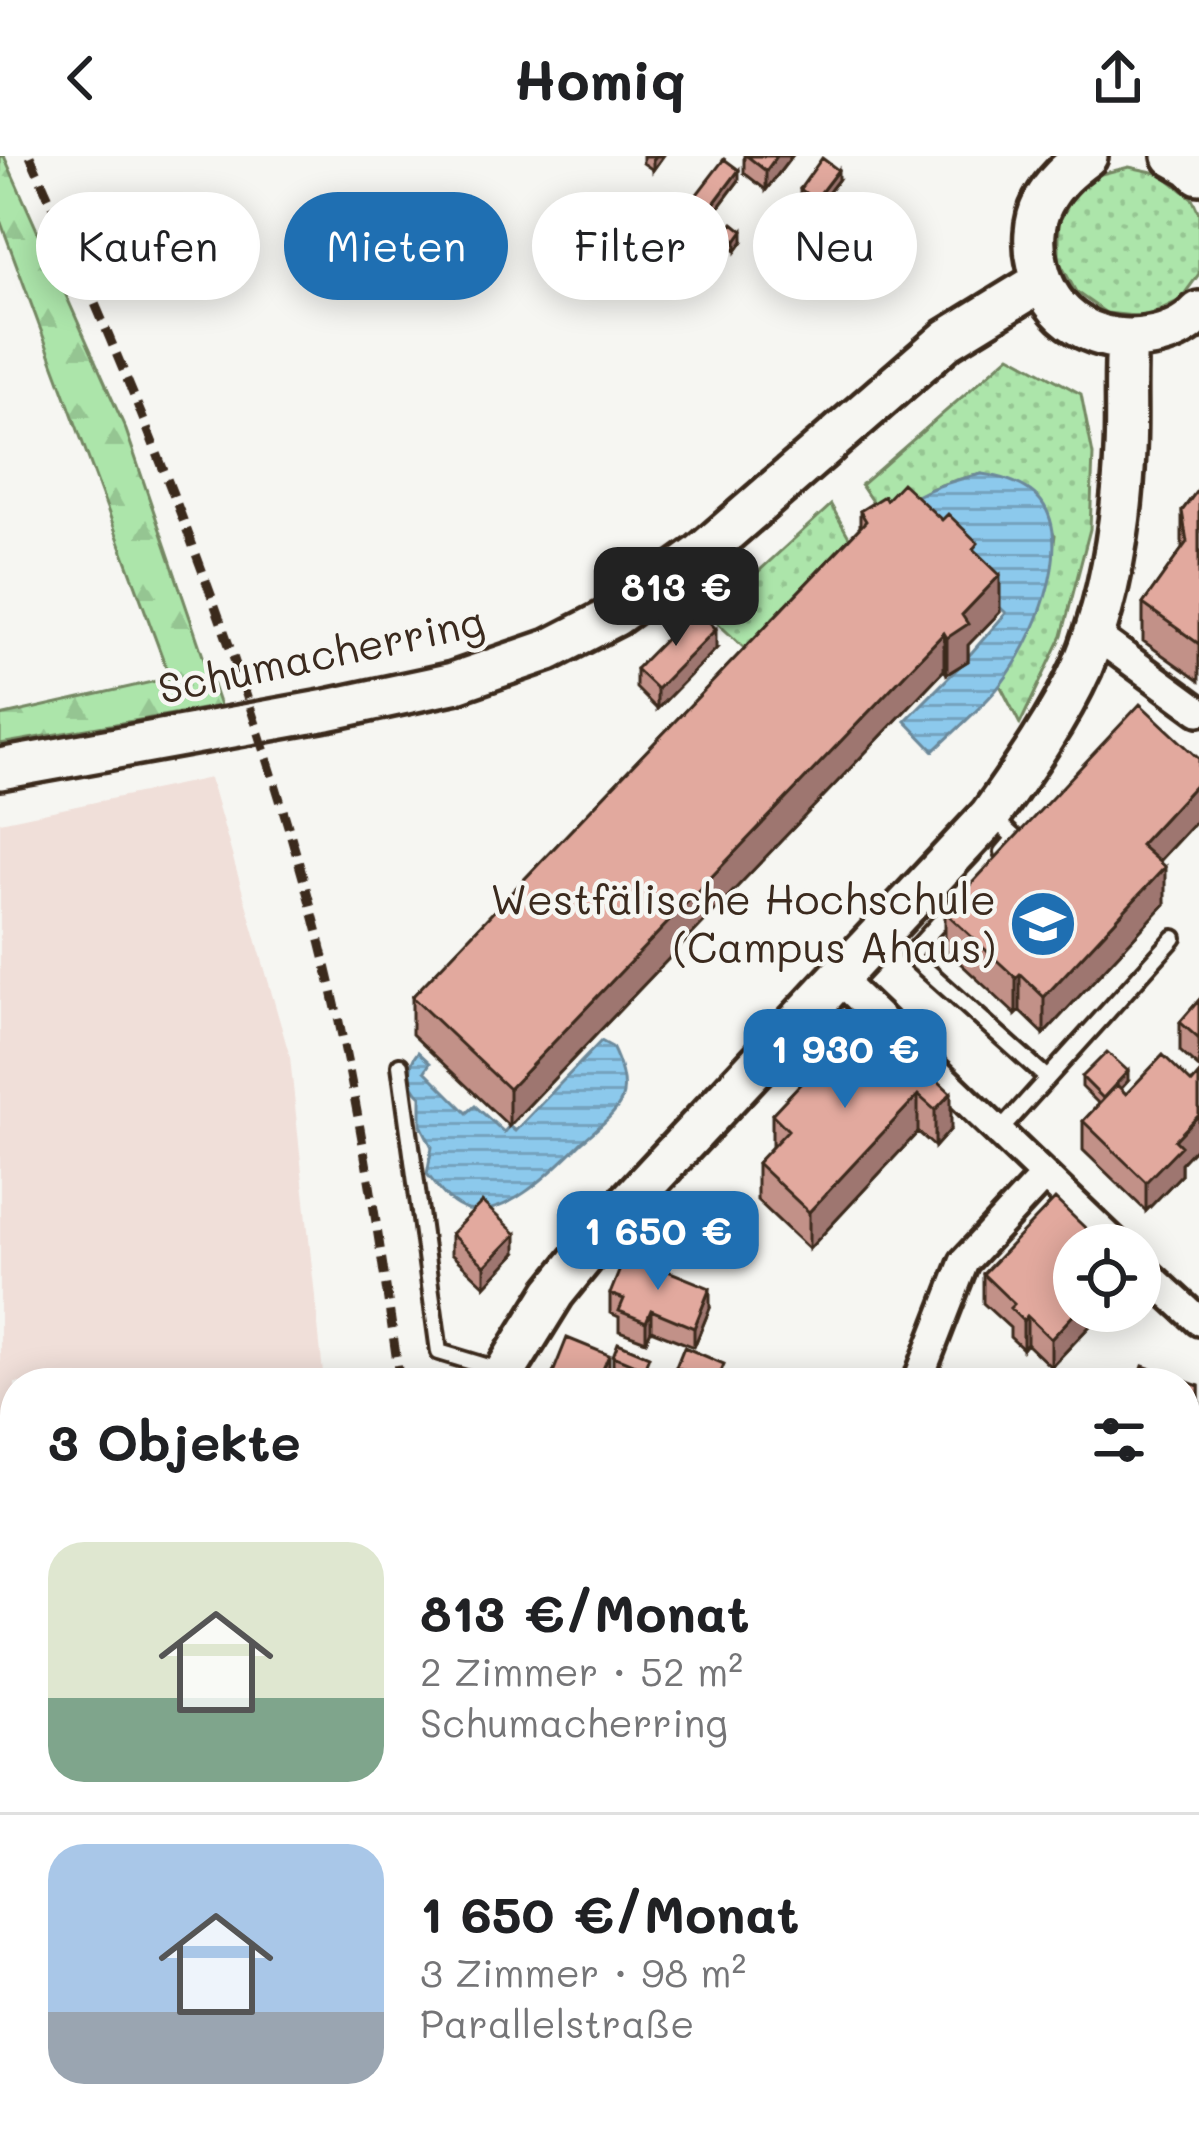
<!DOCTYPE html>
<html lang="de">
<meta charset="utf-8">
<style>
:root{--surface:#fff;--page:#f2f2f2;--text:#202124;--muted:#757577;--line:#e0e0e0;--accent:#1f6fb2}
body{margin:0;font-family:Mali,sans-serif;background:var(--page);color:var(--text);height:100vh;display:flex;flex-direction:column;font-size:45px;white-space:nowrap}
*{box-sizing:border-box;margin:0}
p{font-size:39px;color:var(--muted)}
.icon{flex:none;width:66px;height:66px;fill:none;stroke:currentColor;stroke-width:2;stroke-linecap:round;stroke-linejoin:round}
.map{position:relative;flex:1;overflow:hidden}
.side{position:absolute;left:0px;top:1212px;width:1200px;height:771px;display:flex;flex-direction:column;background:var(--surface);border-radius:48px 48px 0 0;box-shadow:0 6px 30px #0003}
.side>*{flex:none}
.top-card{position:absolute;left:36px;top:36px;width:1128px;height:108px;display:flex;gap:24px}
.tools{position:absolute;left:1053px;top:1068px;display:grid;gap:24px}
.tools a{display:grid;place-items:center;width:108px;height:108px;border-radius:50%;background:var(--surface);box-shadow:0 6px 30px #0003;font-size:60px}
.price{position:absolute;translate:-50% -102px;padding:0 27px;border-radius:24px;background:var(--accent);color:#fff;font-size:39px;line-height:78px;filter:drop-shadow(0 3px 6px #0008)}
.price::after{content:'';position:absolute;left:50%;top:72px;width:36px;height:27px;margin-left:-18px;background:inherit;clip-path:polygon(0 0,100% 0,50% 100%)}
.price.selected{background:#222;color:#fff}
ul{padding:0;list-style:none}
li{display:flex;align-items:center;gap:36px;height:300px;padding:0 48px}
li+li{border-top:3px solid var(--line)}
li span{display:grid;place-items:center;flex:none;width:336px;height:240px;border-radius:36px;color:#555}
li>.icon{margin-inline-start:auto}
span .icon{width:144px;height:144px;fill:#fffc;stroke-width:1}
li b{font-size:51px}
h2{display:flex;justify-content:space-between;align-items:center;height:144px;padding:0 48px;font-size:51px}
.pill{padding:0 42px;border-radius:54px;background:var(--surface);box-shadow:0 6px 30px #0003;font-size:42px;line-height:108px}
.pill.selected{background:var(--accent);color:#fff}
header{display:flex;justify-content:space-between;align-items:center;height:156px;padding:0 48px;background:var(--surface);font-size:54px;font-weight:700}
.map>svg:first-child{display:block}
.built{fill:#f0dfd9}
.grass{fill:url(#grass-dots);stroke:#748864;stroke-width:3}
.forest{fill:url(#forest-firs);stroke:#748864;stroke-width:3}
.water{fill:url(#water-rules);stroke:#6c899a;stroke-width:3}
.lines{fill:none;stroke-linecap:round;stroke-linejoin:round}
.service-casing{stroke:#3b2a1e;stroke-width:22}
.minor-casing{stroke:#3b2a1e;stroke-width:36}
.secondary-casing{stroke:#3b2a1e;stroke-width:48}
.service{stroke:#f6f6f2;stroke-width:14}
.minor{stroke:#f6f6f2;stroke-width:27}
.secondary{stroke:#f6f6f2;stroke-width:39}
.rail{stroke:#3b2a1e;stroke-width:9;stroke-dasharray:18 9;stroke-linecap:butt}
.wall{fill:#c29188;stroke:#3b2a1e;stroke-width:3}
.shaded-wall{fill:#9e766f;stroke:#3b2a1e;stroke-width:3}
.building{fill:#e2a99e;stroke:#3b2a1e;stroke-width:3}
.labels{text-anchor:middle;stroke-width:9;stroke-linejoin:round;paint-order:stroke}
.street-label{font-size:42px;fill:#3b2a1e;stroke:#f6f6f2}
.poi-label{font-size:42px;fill:#3b2a1e;stroke:#f6f6f2;text-anchor:end}
</style>
<header><svg class="icon" aria-label="back" viewBox="0 0 24 24"><path d="M15 5l-7 7 7 7"/></svg>Homiq<svg class="icon" aria-label="share" viewBox="0 0 24 24"><path d="M12 15V3M7 8l5-5 5 5M5 13v7h14v-7"/></svg></header>
<div class="map">
<svg width="1199" height="1982" viewBox="0 0 1199 1982">
<defs>
<pattern id="grass-dots" width="8" height="8" patternUnits="userSpaceOnUse" patternTransform="scale(3)"><rect width="8" height="8" fill="#ace5aa"/><path d="M2 2h.1M6 6h.1" fill="none" stroke="#95c592" stroke-width="1.8" stroke-linecap="round"/></pattern>
<pattern id="forest-firs" width="22" height="20" patternUnits="userSpaceOnUse" patternTransform="scale(3)"><rect width="22" height="20" fill="#ace5aa"/><path d="M5 1l3.5 6h-7zM16 11l3.5 6h-7z" fill="#95c592"/></pattern>
<pattern id="water-rules" width="6" height="5" patternUnits="userSpaceOnUse" patternTransform="scale(3)"><rect width="6" height="5" fill="#8cc9ec"/><path d="M0 2.5h6" fill="none" stroke="#74a3bf"/></pattern>
</defs>
<rect width="100%" height="100%" fill="#f6f6f2"/>
<filter id="ink" filterUnits="userSpaceOnUse"><feTurbulence type="fractalNoise" baseFrequency=".00833" numOctaves="2"/><feDisplacementMap in="SourceGraphic" scale="24" xChannelSelector="R" yChannelSelector="G"/><feConvolveMatrix kernelMatrix="1 2 1 2 8 2 1 2 1" color-interpolation-filters="sRGB"/></filter>
<g filter="url(#ink)">
<path class="built" d="M 210,622 L 290,901 L 324,1227 L 15,1227 L 15,1968 L 401,1968 L 403,1982 L 0,1982 L 0,666 Z"/>
<path class="grass" d="M 1129,11 L 1162,18 L 1192,42 L 1199,57 L 1199,118 L 1180,144 L 1144,161 L 1106,157 L 1076,136 L 1059,105 L 1059,66 L 1075,37 L 1101,18 Z
M 1010,199 L 1081,238 L 1093,299 L 1090,373 L 1062,480 L 1020,568 L 1000,529 C 1034,479 1048,439 1055,379 L 982,318 C 935,328 922,334 885,365 L 861,329 Z
M 831,349 L 859,399 L 758,505 L 710,460 Z"/>
<path class="forest" d="M 0,0 L 4,0 L 126,274 L 220,550 L 0,588 L 0,560 L 170,522 L 0,64 Z"/>
<path class="water" d="M 982,318 C 1002,321 1027,328 1041,345 C 1076,391 1032,489 1001,528 C 982,552 956,573 934,595 L 905,565 L 959,511 L 1006,457 L 896,352 C 923,334 949,325 982,318 Z
M 601,885 L 612,891 C 619,905 628,929 621,945 C 614,960 596,973 583,985 C 557,1010 508,1063 468,1054 C 449,1049 438,1031 427,1018 L 432,991 L 421,969 L 421,940 C 408,930 407,909 418,896 L 430,907 L 425,915 L 467,957 L 475,950 L 504,976 L 509,970 L 515,975 Z"/>
<g class="lines">
<defs>
<path id="service" d="M 992,661 L 1015,682 L 1003,696
M 956,748 L 910,799 L 1047,922
M 400,909 L 439,1196 L 502,1215
M 999,976 L 1174,782"/>
<path id="minor" d="M 1094,478 L 1199,555
M 838,822 L 1117,1089
M 1140,1111 L 1199,1165
M 917,1227 L 964,1106 L 1044,1020
M 1185,1470 L 1199,1475
M 1185,1698 L 1199,1661
M 1185,1865 L 1199,1869
M 742,1968 L 742,1982
M 1016,1982 L 1021,1968
M 1074,1982 L 1079,1968"/>
<path id="secondary" d="M 1087,0 C 1068,14 1054,26 1043,47 C 1033,66 1033,90 1038,110 C 1050,165 1098,190 1150,181 C 1169,178 1186,170 1199,156
M 1173,0 L 1191,10 L 1199,18
M 0,613 L 327,554 L 453,527 L 549,494 L 615,460 L 700,399 L 948,183 L 1041,126
M 502,1227 L 505,1216 L 554,1137 L 618,1058 L 990,660 C 1024,612 1058,564 1082,511 C 1110,444 1122,367 1125,295 C 1127,258 1124,222 1127,185
M 528,1968 L 530,1982"/>
</defs>
<use href="#service" class="service-casing"/>
<use href="#minor" class="minor-casing"/>
<use href="#secondary" class="secondary-casing"/>
<use href="#service" class="service"/>
<use href="#minor" class="minor"/>
<use href="#secondary" class="secondary"/>
<path class="rail" d="M 30,0 C 137,237 235,479 305,729 C 351,892 376,1059 400,1227
M 481,1968 L 481,1982"/>
</g>
<path class="wall" d="M 643,0 L 663,0 L 653,14 L 643,7 Z
M 744,0 L 792,0 L 766,34 L 744,17 Z
M 739,24 L 706,68 L 691,56 L 691,46 Z
M 838,24 L 815,54 L 800,43 L 800,33 Z
M 725,77 L 743,85 L 736,95 L 725,87 Z
M 1199,332 L 1199,525 L 1143,485 L 1143,448 L 1182,393 L 1182,355 Z
M 886,344 L 978,398 L 1000,456 L 968,489 L 968,505 L 947,518 L 944,514 L 509,970 L 412,878 L 412,841 L 860,371 L 860,355 Z
M 716,493 L 657,553 L 636,532 L 636,513 Z
M 1199,603 L 1199,662 L 1159,705 L 1165,748 L 1044,878 L 1020,855 L 1016,859 L 945,793 L 945,756 Z
M 1199,844 L 1199,912 L 1180,895 L 1180,866 Z
M 866,858 L 951,973 L 935,991 L 918,976 L 809,1093 L 757,1044 L 757,1007 L 772,991 L 772,958 Z
M 1199,919 L 1199,988 L 1181,1007 L 1181,1019 L 1146,1055 L 1083,994 L 1083,965 L 1099,948 L 1082,931 L 1082,921 L 1128,925 L 1121,933 L 1126,938 L 1192,927 Z
M 451,1078 L 516,1097 L 485,1130 L 451,1098 Z
M 983,1118 L 1074,1155 L 1104,1155 L 1051,1211 L 1027,1188 L 1023,1193 L 1010,1181 L 1010,1172 L 983,1147 Z
M 610,1138 L 710,1152 L 694,1191 L 651,1174 L 646,1185 L 619,1175 L 619,1161 L 610,1157 Z
M 613,1200 L 649,1210 L 644,1223 L 613,1210 Z
M 676,1211 L 724,1217 L 720,1227 L 692,1227 L 676,1221 Z
M 1185,1227 L 1199,1230 L 1199,1309 L 1185,1304 Z
M 1199,1345 L 1199,1435 L 1185,1430 L 1185,1383 Z
M 1185,1486 L 1199,1491 L 1199,1553 L 1188,1583 L 1185,1582 Z
M 1199,1742 L 1199,1778 L 1190,1775 L 1190,1765 Z
M 1199,1803 L 1199,1836 L 1192,1834 L 1192,1824 Z
M 1199,1880 L 1199,1939 L 1185,1934 L 1185,1893 L 1188,1894 Z
M 759,1968 L 813,1968 L 813,1982 L 762,1982 Z
M 903,1968 L 934,1968 L 934,1972 L 931,1982 L 918,1982 L 903,1977 Z
M 952,1968 L 1006,1968 L 1001,1982 L 992,1982 Z"/>
<path class="shaded-wall" d="M 656,0 L 663,0 L 653,14 L 653,4 Z
M 777,0 L 792,0 L 766,34 L 766,15 Z
M 739,14 L 739,24 L 706,68 L 706,58 Z
M 838,14 L 838,24 L 815,54 L 815,44 Z
M 743,75 L 743,85 L 736,95 L 736,85 Z
M 1000,419 L 1000,456 L 968,489 L 968,505 L 947,518 L 947,482 L 962,459 Z
M 716,473 L 716,493 L 657,553 L 657,533 Z
M 944,477 L 944,514 L 509,970 L 509,933 Z
M 1199,625 L 1199,662 L 1140,725 L 1140,689 Z
M 1165,711 L 1165,748 L 1044,878 L 1044,841 Z
M 1020,818 L 1020,855 L 1016,859 L 1016,822 Z
M 1128,915 L 1128,925 L 1103,952 L 1103,942 Z
M 951,937 L 951,973 L 935,991 L 935,954 Z
M 918,939 L 918,976 L 809,1093 L 809,1056 Z
M 1199,959 L 1199,988 L 1181,1007 L 1181,1019 L 1146,1055 L 1146,1026 L 1175,984 Z
M 516,1078 L 516,1097 L 485,1130 L 485,1110 Z
M 710,1132 L 710,1152 L 694,1191 L 694,1172 Z
M 651,1154 L 651,1174 L 646,1185 L 646,1166 Z
M 1077,1155 L 1104,1155 L 1051,1211 L 1051,1183 Z
M 1027,1160 L 1027,1188 L 1023,1193 L 1023,1165 Z
M 609,1199 L 609,1219 L 605,1227 L 597,1227 Z
M 1199,1533 L 1199,1553 L 1188,1583 L 1188,1563 Z
M 15,1769 L 15,1806 L 0,1810 L 0,1773 Z
M 1000,1968 L 1006,1968 L 1001,1982 L 1000,1982 Z"/>
<path class="building" d="M 747,0 L 777,0 L 766,15 Z
M 822,2 L 838,14 L 815,44 L 800,33 Z
M 724,3 L 739,14 L 706,58 L 691,46 Z
M 733,67 L 743,75 L 736,85 L 725,77 Z
M 902,327 L 942,364 L 948,358 L 978,387 L 973,393 L 1000,419 L 962,459 L 968,468 L 947,482 L 944,477 L 509,933 L 412,841 L 866,365 L 860,355 L 884,340 L 886,344 Z
M 1199,332 L 1199,488 L 1143,448 L 1187,386 L 1182,355 Z
M 696,452 L 716,473 L 657,533 L 636,513 Z
M 1140,548 L 1199,603 L 1199,625 L 1140,689 L 1165,711 L 1044,841 L 1020,818 L 1016,822 L 945,756 Z
M 1199,844 L 1199,883 L 1180,866 Z
M 866,858 L 951,937 L 935,954 L 918,939 L 809,1056 L 757,1007 L 788,974 L 772,958 Z
M 1107,896 L 1128,915 L 1103,942 L 1082,921 Z
M 1163,899 L 1192,927 L 1199,919 L 1199,959 L 1175,984 L 1181,990 L 1146,1026 L 1083,965 L 1117,929 L 1126,938 Z
M 1055,1043 L 1103,1089 L 1074,1089 L 1074,1155 L 1077,1155 L 1051,1183 L 1027,1160 L 1023,1165 L 1010,1152 L 1014,1148 L 983,1118 Z
M 482,1046 L 516,1078 L 485,1110 L 451,1078 Z
M 626,1098 L 710,1132 L 694,1172 L 651,1154 L 646,1166 L 619,1155 L 624,1143 L 610,1138 Z
M 567,1182 L 609,1199 L 597,1227 L 549,1227 Z
M 618,1187 L 649,1200 L 644,1213 L 613,1200 Z
M 684,1191 L 724,1208 L 716,1227 L 676,1211 Z
M 1143,1210 L 1199,1230 L 1199,1289 L 1185,1284 L 1185,1227 L 1137,1227 Z
M 1199,1345 L 1199,1416 L 1185,1411 L 1185,1383 Z
M 0,1481 L 15,1544 L 15,1769 L 0,1773 Z
M 1185,1486 L 1199,1491 L 1199,1533 L 1188,1563 L 1185,1562 Z
M 1199,1742 L 1199,1768 L 1190,1765 Z
M 1199,1803 L 1199,1826 L 1192,1824 Z
M 1194,1878 L 1199,1880 L 1199,1919 L 1185,1915 L 1185,1893 L 1188,1894 Z
M 15,1939 L 15,1968 L 86,1968 L 89,1982 L 0,1982 L 0,1942 Z
M 634,1968 L 677,1968 L 677,1981 L 634,1982 Z
M 906,1968 L 932,1968 L 930,1976 Z
M 944,1971 L 976,1982 L 940,1982 Z
M 1123,1974 L 1148,1982 L 1120,1982 Z
M 714,1978 L 714,1982 L 666,1982 Z"/>
</g>
<defs>
<symbol id="university-disc" viewBox="-11 -11 22 22"><circle r="9.5" fill="#1f6fb2" stroke="#f6f6f2"/><path d="M0-5L7-2L0 1L-7-2ZM-4 1L0 2.5L4 1V4Q0 6-4 4Z" fill="#fff"/></symbol>
</defs>
<g fill-rule="evenodd">
<use href="#university-disc" x="1005" y="730" width="76" height="76"/>
</g>
<g class="labels">
<g class="street-label">
<text transform="translate(321 499) rotate(-12)" y="15">Schumacherring</text>
</g>
<g class="poi-label">
<text x="996" y="759">Westfälische Hochschule<tspan x="996" dy="48">(Campus Ahaus)</tspan></text>
</g>
</g>
</svg>
<div class="tools">
<a><svg class="icon" aria-label="locate" viewBox="0 0 24 24"><circle cx="12" cy="12" r="6"/><path d="M12 2v4M12 18v4M2 12h4M18 12h4"/></svg></a>
</div>
<b class="price selected" style="left:676px;top:493px">813 €</b>
<b class="price" style="left:845px;top:955px">1 930 €</b>
<b class="price" style="left:658px;top:1137px">1 650 €</b>
<div class="top-card">
<a class="pill">Kaufen</a>
<a class="pill selected">Mieten</a>
<a class="pill">Filter</a>
<a class="pill">Neu</a>
</div>
<section class="side">
<h2>3 Objekte<svg class="icon" aria-label="filters" viewBox="0 0 24 24"><path d="M4 7h16M4 17h16"/><circle cx="9" cy="7" r="2"/><circle cx="15" cy="17" r="2"/></svg></h2>
<ul>
<li><span style="background:linear-gradient(#dfe7d0 65%,#7fa58c 0)"><svg class="icon" aria-label="home" viewBox="0 0 24 24"><path d="M3 11l9-7 9 7M6 9v11h12V9"/></svg></span><div><b>813 €/Monat</b><p>2 Zimmer · 52 m²</p><p>Schumacherring</p></div></li>
<li><span style="background:linear-gradient(#a9c7e8 70%,#9aa5b1 0)"><svg class="icon" aria-label="home" viewBox="0 0 24 24"><path d="M3 11l9-7 9 7M6 9v11h12V9"/></svg></span><div><b>1 650 €/Monat</b><p>3 Zimmer · 98 m²</p><p>Parallelstraße</p></div></li>
</ul>
</section>
</div>
